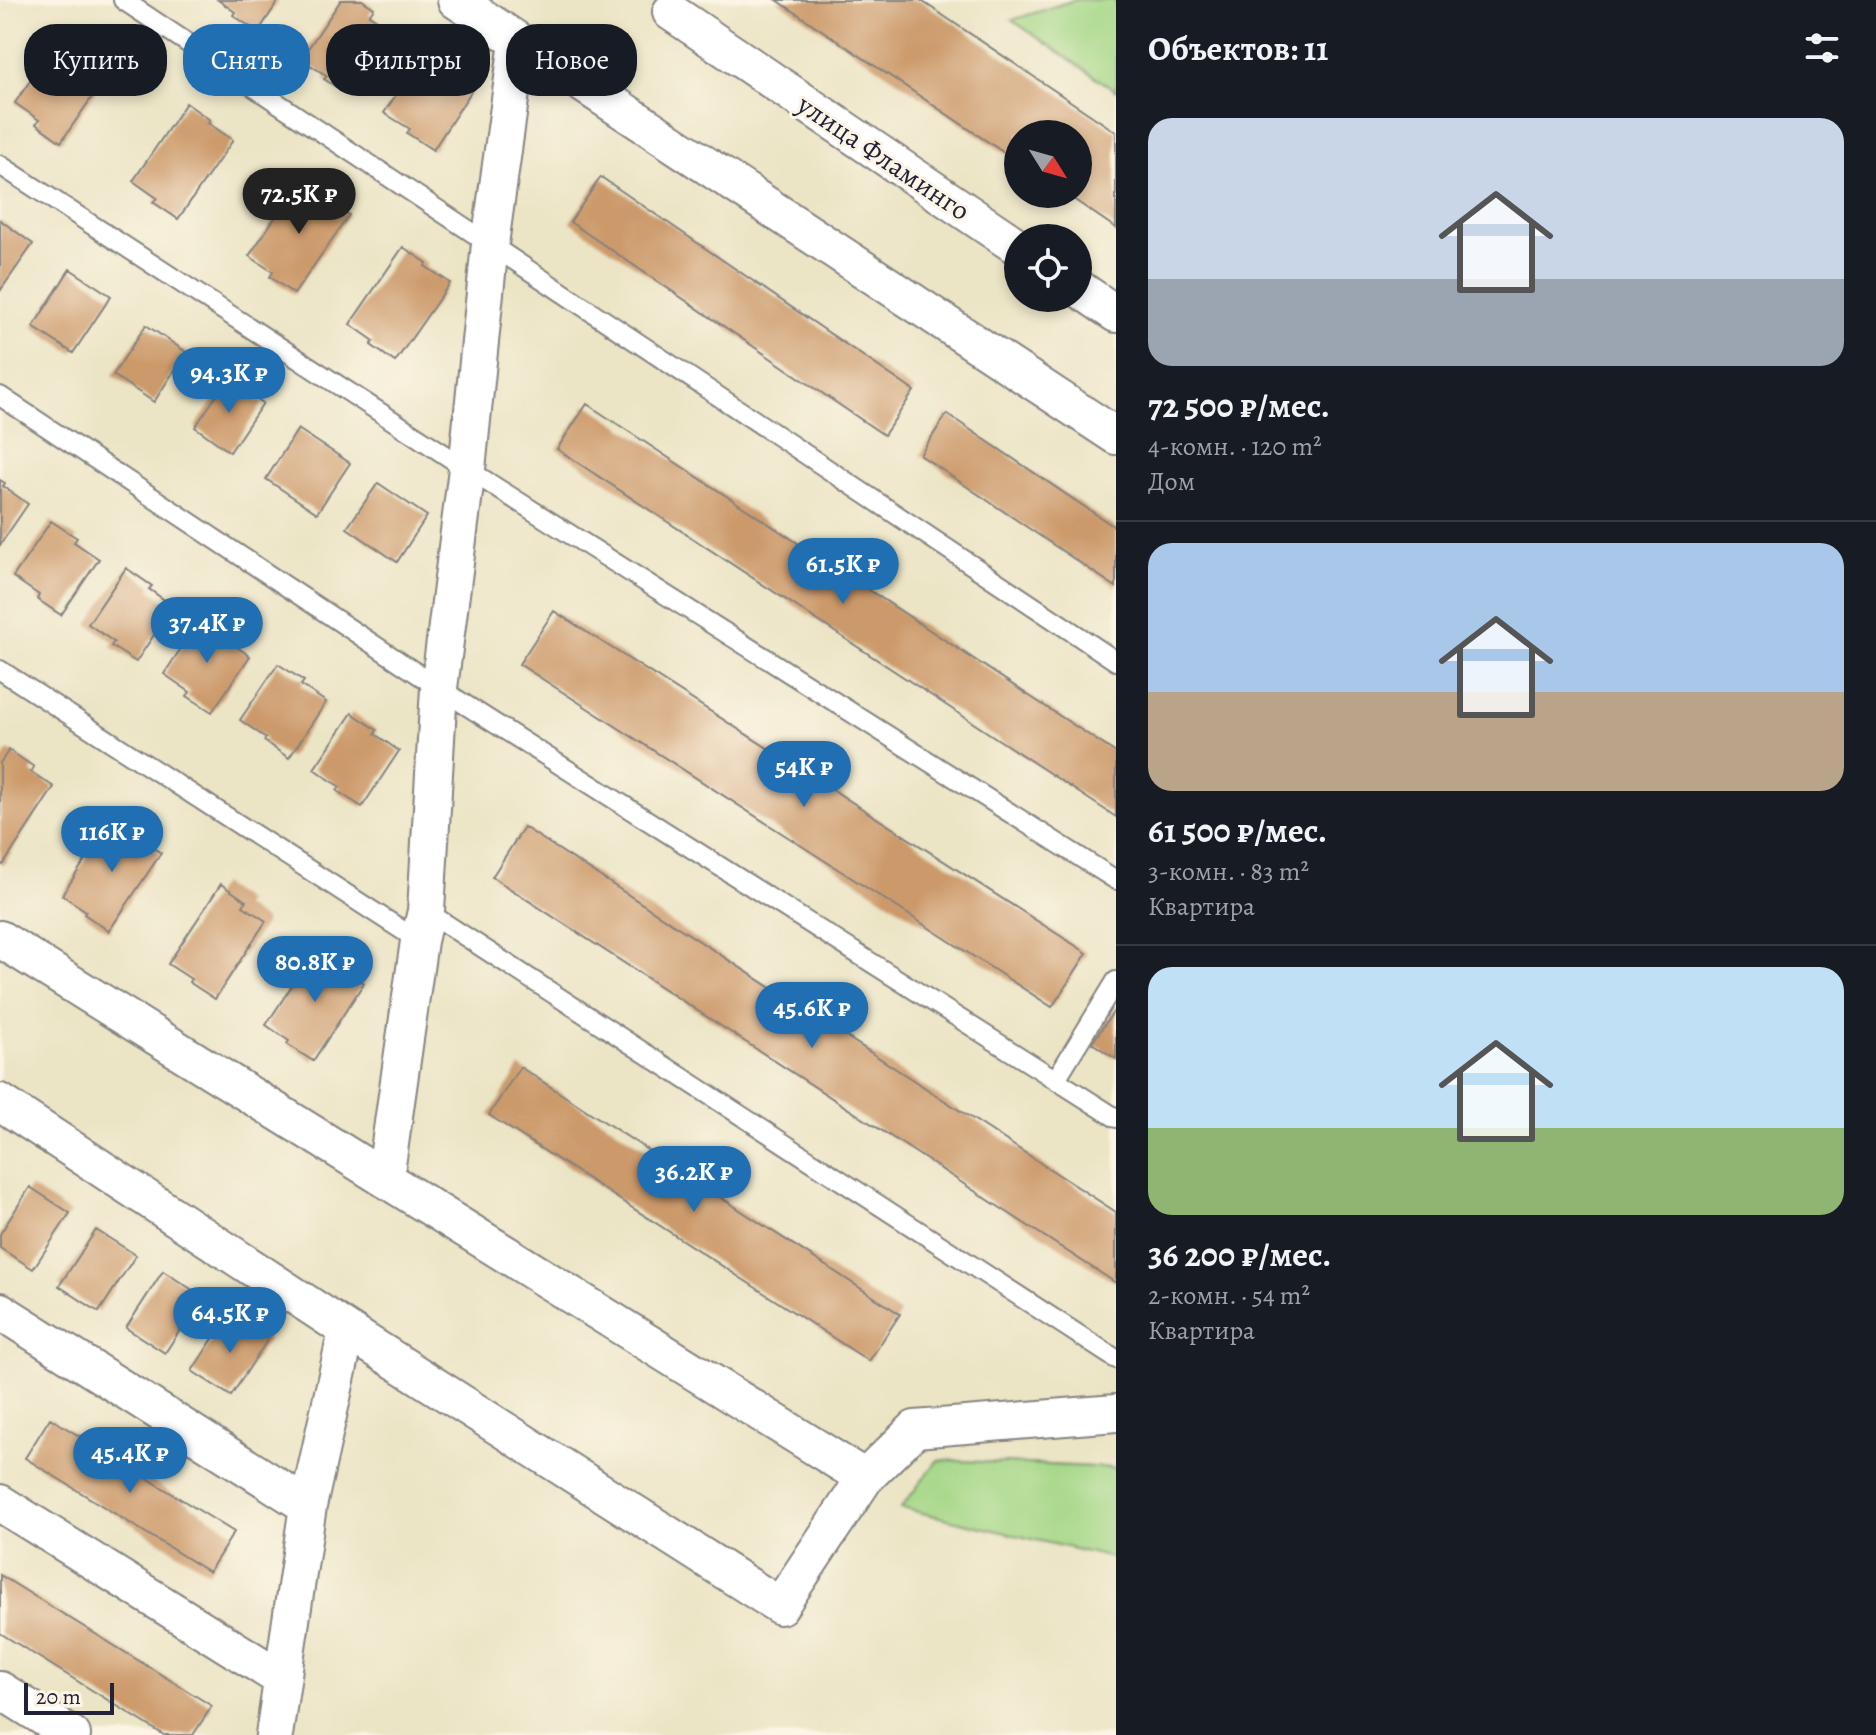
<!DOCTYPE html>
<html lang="ru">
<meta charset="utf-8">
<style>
:root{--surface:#171b24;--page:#242831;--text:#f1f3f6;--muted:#9ea1a6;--line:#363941;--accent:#1f6fb2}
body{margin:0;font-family:Alegreya,serif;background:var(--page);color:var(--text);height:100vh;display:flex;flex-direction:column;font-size:30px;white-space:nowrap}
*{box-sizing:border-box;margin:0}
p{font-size:26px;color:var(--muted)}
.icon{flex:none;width:44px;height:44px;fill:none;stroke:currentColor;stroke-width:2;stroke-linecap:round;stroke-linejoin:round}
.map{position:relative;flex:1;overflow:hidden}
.side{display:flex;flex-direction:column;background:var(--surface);width:760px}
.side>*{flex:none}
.guide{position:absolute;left:24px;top:24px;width:760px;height:72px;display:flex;gap:16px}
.needle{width:52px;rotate:127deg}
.fabs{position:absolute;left:1004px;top:120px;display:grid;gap:16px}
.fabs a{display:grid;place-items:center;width:88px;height:88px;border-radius:50%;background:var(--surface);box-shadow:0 4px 12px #0003;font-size:40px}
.scale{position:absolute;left:24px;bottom:20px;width:90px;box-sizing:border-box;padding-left:8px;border:4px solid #22223b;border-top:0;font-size:22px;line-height:28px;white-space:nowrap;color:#22223b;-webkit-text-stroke:6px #fcf5e5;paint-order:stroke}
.price{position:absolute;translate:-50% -68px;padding:0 18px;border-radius:28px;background:var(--accent);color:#fff;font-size:26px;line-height:52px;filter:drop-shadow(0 2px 4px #0008)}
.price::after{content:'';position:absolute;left:50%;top:48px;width:24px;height:18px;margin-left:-12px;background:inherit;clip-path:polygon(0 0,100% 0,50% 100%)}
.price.active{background:#222;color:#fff}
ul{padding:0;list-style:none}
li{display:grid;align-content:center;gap:16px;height:424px;padding:0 32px}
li+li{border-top:2px solid var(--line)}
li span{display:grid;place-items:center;height:248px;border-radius:24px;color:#555}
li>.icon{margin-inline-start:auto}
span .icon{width:144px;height:144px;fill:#fffc;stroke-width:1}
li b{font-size:34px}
h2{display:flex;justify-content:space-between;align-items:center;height:96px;padding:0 32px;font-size:34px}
.tag{padding:0 28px;border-radius:32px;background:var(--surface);box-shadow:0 4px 12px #0003;font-size:28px;line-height:72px}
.tag.active{background:var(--accent);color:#fff}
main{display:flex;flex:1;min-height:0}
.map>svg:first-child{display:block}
.green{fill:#a5d787;stroke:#647c61;stroke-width:2}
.building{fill:#cc9a6b}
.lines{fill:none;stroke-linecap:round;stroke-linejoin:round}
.service-casing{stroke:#868380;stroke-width:22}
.minor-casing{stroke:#868380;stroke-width:40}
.service{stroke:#fff;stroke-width:18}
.minor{stroke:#fff;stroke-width:36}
.labels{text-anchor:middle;stroke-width:6;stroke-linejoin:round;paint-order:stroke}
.street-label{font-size:28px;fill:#22223b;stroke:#fcf5e5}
</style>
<main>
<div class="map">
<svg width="1116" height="1735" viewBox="0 0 1116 1735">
<rect width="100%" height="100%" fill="#fcf5e5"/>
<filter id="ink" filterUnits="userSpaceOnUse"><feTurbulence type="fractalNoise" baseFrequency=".0125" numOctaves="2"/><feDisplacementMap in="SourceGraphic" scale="16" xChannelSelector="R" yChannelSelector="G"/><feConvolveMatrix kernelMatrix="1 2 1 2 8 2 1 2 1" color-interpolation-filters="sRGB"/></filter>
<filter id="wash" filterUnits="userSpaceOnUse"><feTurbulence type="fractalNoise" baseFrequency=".006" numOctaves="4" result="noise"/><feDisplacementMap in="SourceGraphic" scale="32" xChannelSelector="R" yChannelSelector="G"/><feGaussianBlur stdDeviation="1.8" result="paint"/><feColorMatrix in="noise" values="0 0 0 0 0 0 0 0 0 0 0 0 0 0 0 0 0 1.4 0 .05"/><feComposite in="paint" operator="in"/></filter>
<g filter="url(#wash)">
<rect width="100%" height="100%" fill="#ebe4c5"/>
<path class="green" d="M 1074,0 L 1116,0 L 1116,91 L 1012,20 Z
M 938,1460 L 1116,1468 L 1116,1559 L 901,1508 Z"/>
<g id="blocks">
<path class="building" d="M 218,0 L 279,0 L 258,32 L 233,15 L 235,12 Z
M 341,0 L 362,0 L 374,8 L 369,15 L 393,30 L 350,96 L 324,79 L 327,76 L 301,59 Z
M 777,0 L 920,0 L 1116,132 L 1116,228 L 1066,194 L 1078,194 L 1078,134 L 1018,134 L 1018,162 Z
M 68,25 L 93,42 L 91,45 L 116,62 L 61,142 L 36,124 L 39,120 L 15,103 Z
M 430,44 L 457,61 L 451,68 L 476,84 L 433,150 L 407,133 L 410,129 L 384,113 Z
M 186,103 L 210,120 L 208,123 L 233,140 L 178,219 L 153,202 L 157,198 L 133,181 Z
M 601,177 L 914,391 L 884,435 L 570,222 Z
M 302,178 L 326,195 L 324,198 L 349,215 L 294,294 L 270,277 L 273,272 L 249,256 Z
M 0,220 L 33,244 L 0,291 Z
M 403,247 L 427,263 L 425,266 L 450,283 L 395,362 L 371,345 L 374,341 L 350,324 Z
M 70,269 L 111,296 L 73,353 L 33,327 Z
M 146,325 L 186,352 L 154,402 L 113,375 Z
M 228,379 L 263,403 L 230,452 L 195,427 Z
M 587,404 L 1116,753 L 1116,817 L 557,449 Z
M 947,414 L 1116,528 L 1116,587 L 920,455 Z
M 298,429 L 350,463 L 317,513 L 266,479 Z
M 0,480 L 5,483 L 3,486 L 28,504 L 0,545 Z
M 378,483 L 427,516 L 397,562 L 347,528 Z
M 51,521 L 77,538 L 74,542 L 99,559 L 61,615 L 37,599 L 39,595 L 13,577 Z
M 126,568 L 152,586 L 149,589 L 173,606 L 136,662 L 111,646 L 114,642 L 88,624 Z
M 554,611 L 1087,953 L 1052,1007 L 519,664 Z
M 201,618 L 228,635 L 225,639 L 250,656 L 212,712 L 187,696 L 190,692 L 164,674 Z
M 278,664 L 304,681 L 301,685 L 326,702 L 289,758 L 264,741 L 266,738 L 240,720 Z
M 352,713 L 377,730 L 375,734 L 399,751 L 362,807 L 337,791 L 340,787 L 314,769 Z
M 9,750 L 34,767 L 31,772 L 54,787 L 3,865 L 0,863 L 0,763 Z
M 115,816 L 140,833 L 137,837 L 161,853 L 109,931 L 84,914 L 86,911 L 62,895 Z
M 524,827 L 1116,1212 L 1116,1283 L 492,877 Z
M 221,884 L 246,901 L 243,906 L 266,921 L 215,999 L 189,982 L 191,979 L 168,964 Z
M 318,946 L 344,963 L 341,967 L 364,983 L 313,1061 L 287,1044 L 289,1041 L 266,1025 Z
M 1116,1008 L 1116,1059 L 1092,1043 Z
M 520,1067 L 900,1314 L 869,1361 L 489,1115 Z
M 30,1187 L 70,1213 L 33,1269 L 0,1248 L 0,1234 Z
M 96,1230 L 136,1255 L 99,1312 L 59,1286 Z
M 163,1271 L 202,1296 L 165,1353 L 126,1328 Z
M 229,1314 L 268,1339 L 231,1396 L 192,1371 Z
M 50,1418 L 234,1532 L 209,1572 L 25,1458 Z
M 0,1575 L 212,1706 L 193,1735 L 164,1735 L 0,1633 Z"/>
</g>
</g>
<g filter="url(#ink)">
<use href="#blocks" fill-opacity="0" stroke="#868380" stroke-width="2"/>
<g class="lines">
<defs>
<path id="service" d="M 123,0 L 1116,661
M 0,165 L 467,469 L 1116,880
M 0,396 L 439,688 L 1116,1118
M 0,670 L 419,941
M 426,911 L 1116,1359
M 1056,1079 L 1116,981"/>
<path id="minor" d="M 456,0 L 1116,436
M 671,12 L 1018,247
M 1078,288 L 1116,314
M 0,939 L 865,1478
M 0,1102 L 347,1330 L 780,1606 L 865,1478 L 915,1429 L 1116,1413
M 385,1179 L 419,941 L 426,911 L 439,688 L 467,469 L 490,244 L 518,42
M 0,1311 L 308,1506
M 0,1503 L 282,1679
M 0,1690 L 72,1735
M 274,1735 L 308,1506 L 347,1330"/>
</defs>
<use href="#service" class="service-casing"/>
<use href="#minor" class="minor-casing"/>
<use href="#service" class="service"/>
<use href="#minor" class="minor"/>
</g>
</g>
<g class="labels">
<g class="street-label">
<text transform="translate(884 157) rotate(34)" y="10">улица Фламинго</text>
</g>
</g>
</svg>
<div class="fabs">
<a><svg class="needle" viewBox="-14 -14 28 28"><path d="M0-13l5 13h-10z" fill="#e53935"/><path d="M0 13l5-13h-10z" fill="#9ea1a6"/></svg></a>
<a><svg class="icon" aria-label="locate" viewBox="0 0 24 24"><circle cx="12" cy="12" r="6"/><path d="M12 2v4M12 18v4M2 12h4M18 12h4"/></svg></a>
</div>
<div class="scale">20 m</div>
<b class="price active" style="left:299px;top:236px">72.5K ₽</b>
<b class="price" style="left:229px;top:415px">94.3K ₽</b>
<b class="price" style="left:843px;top:606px">61.5K ₽</b>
<b class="price" style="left:207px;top:665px">37.4K ₽</b>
<b class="price" style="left:804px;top:809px">54K ₽</b>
<b class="price" style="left:112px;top:874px">116K ₽</b>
<b class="price" style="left:315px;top:1004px">80.8K ₽</b>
<b class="price" style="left:812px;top:1050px">45.6K ₽</b>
<b class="price" style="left:694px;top:1214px">36.2K ₽</b>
<b class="price" style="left:230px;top:1355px">64.5K ₽</b>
<b class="price" style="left:130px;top:1495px">45.4K ₽</b>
<div class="guide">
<a class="tag">Купить</a>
<a class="tag active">Снять</a>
<a class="tag">Фильтры</a>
<a class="tag">Новое</a>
</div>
</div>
<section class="side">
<h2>Объектов: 11<svg class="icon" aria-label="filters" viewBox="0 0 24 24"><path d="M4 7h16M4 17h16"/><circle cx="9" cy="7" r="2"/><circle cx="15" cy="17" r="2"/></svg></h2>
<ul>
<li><span style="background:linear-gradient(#c9d6e8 65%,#9aa5b1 0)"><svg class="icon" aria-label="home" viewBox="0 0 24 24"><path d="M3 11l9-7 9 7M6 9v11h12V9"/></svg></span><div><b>72 500 ₽/мес.</b><p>4-комн. · 120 m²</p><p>Дом</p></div></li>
<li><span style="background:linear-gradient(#a9c7e8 60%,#b9a48a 0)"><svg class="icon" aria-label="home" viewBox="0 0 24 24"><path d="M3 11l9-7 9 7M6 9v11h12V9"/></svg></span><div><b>61 500 ₽/мес.</b><p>3-комн. · 83 m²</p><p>Квартира</p></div></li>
<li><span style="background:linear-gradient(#bfe0f5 65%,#8fb573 0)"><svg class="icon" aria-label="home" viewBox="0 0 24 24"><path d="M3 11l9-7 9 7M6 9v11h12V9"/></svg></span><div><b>36 200 ₽/мес.</b><p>2-комн. · 54 m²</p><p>Квартира</p></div></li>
</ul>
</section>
</main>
